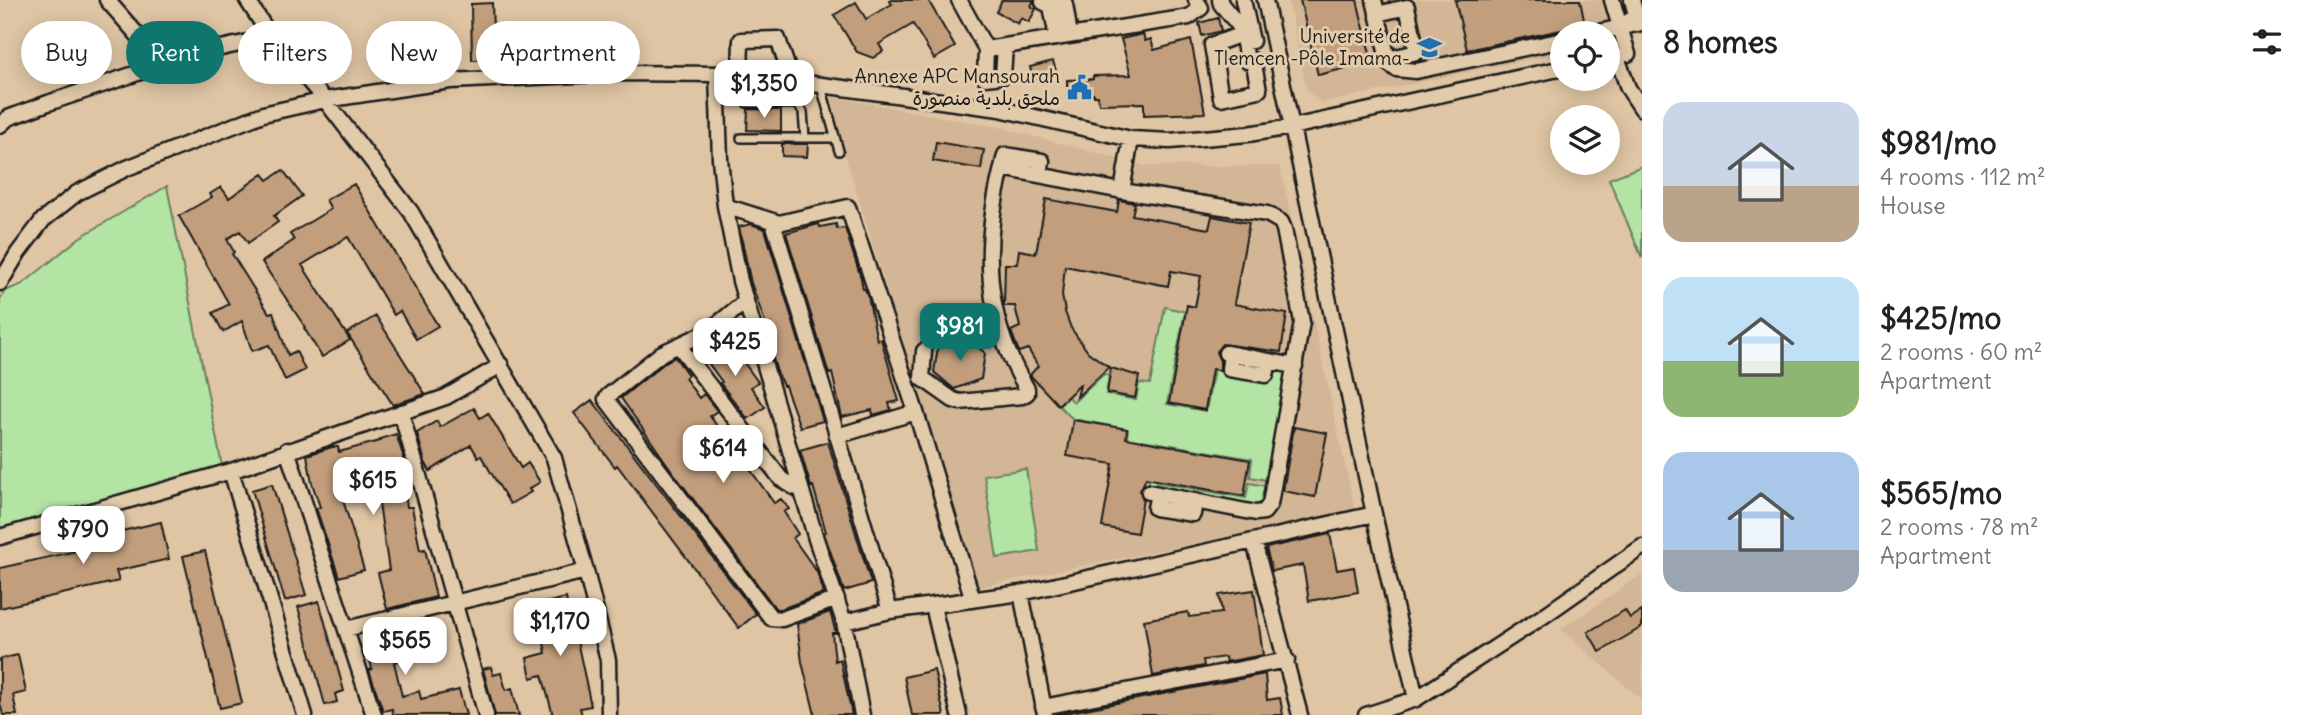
<!DOCTYPE html>
<meta charset="utf-8">
<style>
:root{--surface:#fff;--page:#f2f2f2;--text:#222;--muted:#767676;--accent:#0f766e}
body{margin:0;font-family:Delius,"Playpen Sans Arabic",sans-serif;background:var(--page);color:var(--text);height:100vh;display:flex;flex-direction:column;font-size:26px;white-space:nowrap}
*{box-sizing:border-box;margin:0}
p{font-size:23px;color:var(--muted)}
.icon{flex:none;width:38px;height:38px;fill:none;stroke:currentColor;stroke-width:2;stroke-linecap:round;stroke-linejoin:round}
.map{position:relative;flex:1;overflow:hidden}
.sheet{display:flex;flex-direction:column;background:var(--surface);width:665px}
.sheet>*{flex:none}
.top-card{position:absolute;left:21px;top:21px;width:665px;height:63px;display:flex;gap:14px}
.buttons{position:absolute;left:1550px;top:21px;display:grid;gap:14px}
.buttons a{display:grid;place-items:center;width:70px;height:70px;border-radius:50%;background:var(--surface);box-shadow:0 4px 18px #0003;font-size:35px}
.price{position:absolute;translate:-50% -60px;padding:0 16px;border-radius:14px;background:#fff;color:#222;font-size:23px;line-height:46px;filter:drop-shadow(0 2px 4px #0008)}
.price::after{content:'';position:absolute;left:50%;top:42px;width:21px;height:16px;margin-left:-10px;background:inherit;clip-path:polygon(0 0,100% 0,50% 100%)}
.price.selected{background:var(--accent);color:#fff}
ul{padding:0;list-style:none}
li{display:flex;align-items:center;gap:21px;height:175px;padding:0 21px}
li span{display:grid;place-items:center;flex:none;width:196px;height:140px;border-radius:21px;color:#555}
li>.icon{margin-inline-start:auto}
span .icon{width:84px;height:84px;fill:#fffc;stroke-width:1}
li b{font-size:30px}
h2{display:flex;justify-content:space-between;align-items:center;height:84px;padding:0 21px;font-size:30px}
.pill{padding:0 24px;border-radius:32px;background:var(--surface);box-shadow:0 4px 18px #0003;font-size:24px;line-height:63px}
.pill.selected{background:var(--accent);color:#fff}
main{display:flex;flex:1;min-height:0}
.map>svg:first-child{display:block}
.built{fill:#d2b696}
.green{fill:#b3e4a4;stroke:#688060;stroke-width:2}
.building{fill:#c29e7c;stroke:#1c1c1c;stroke-width:2}
.lines{fill:none;stroke-linecap:round;stroke-linejoin:round}
.service-casing{stroke:#1c1c1c;stroke-width:12}
.minor-casing{stroke:#1c1c1c;stroke-width:19}
.service{stroke:#e2cbab;stroke-width:7}
.minor{stroke:#e2cbab;stroke-width:14}
.labels{text-anchor:middle;stroke-width:6;stroke-linejoin:round;paint-order:stroke}
.poi-label{font-size:19px;fill:#1c1c1c;stroke:#e2cbab;text-anchor:end}
</style>
<main>
<div class="map">
<svg width="1642" height="715" viewBox="0 0 1642 715">
<rect width="100%" height="100%" fill="#dfc5a4"/>
<filter id="ink" filterUnits="userSpaceOnUse"><feTurbulence type="fractalNoise" baseFrequency=".0143" numOctaves="2"/><feDisplacementMap in="SourceGraphic" scale="14" xChannelSelector="R" yChannelSelector="G"/><feConvolveMatrix kernelMatrix="1 2 1 2 8 2 1 2 1" color-interpolation-filters="sRGB"/></filter>
<g filter="url(#ink)">
<path class="built" d="M 1288,0 L 1642,0 L 1642,36 L 1632,33 L 1615,36 L 1613,42 L 1608,43 L 1608,33 L 1563,33 L 1563,52 L 1321,103 L 1307,90 Z
M 827,96 L 999,127 L 1146,166 L 1280,166 L 1355,511 L 978,587 Z
M 1642,574 L 1642,700 L 1561,629 Z"/>
<path class="green" d="M 1642,166 L 1642,258 L 1609,179 Z
M 167,186 L 222,466 L 0,528 L 0,299 L 5,291 L 23,284 L 79,238 Z
M 1165,307 L 1200,315 L 1200,318 L 1184,316 L 1167,404 L 1206,411 L 1220,338 L 1225,348 L 1224,372 L 1273,367 L 1286,369 L 1267,480 L 1250,477 L 1252,459 L 1142,440 L 1140,447 L 1126,444 L 1128,429 L 1073,419 L 1059,406 L 1068,397 L 1074,402 L 1104,374 L 1109,376 L 1106,394 L 1136,400 L 1139,383 L 1150,384 Z
M 1026,469 L 1039,551 L 997,558 L 984,475 Z
M 1157,475 L 1156,482 L 1246,498 L 1249,483 L 1266,486 L 1264,500 L 1259,507 L 1148,488 L 1150,476 Z"/>
<path class="building" d="M 889,0 L 928,0 L 955,47 L 934,59 L 913,24 L 879,44 L 883,51 L 873,58 L 857,52 L 834,15 L 856,2 L 866,19 L 892,4 Z
M 1002,0 L 1034,0 L 1031,6 L 1036,9 L 1029,22 L 1021,18 L 1018,24 L 996,12 Z
M 1300,0 L 1357,0 L 1372,62 L 1318,75 Z
M 1455,0 L 1580,0 L 1585,25 L 1467,50 Z
M 492,3 L 493,29 L 591,25 L 591,32 L 600,32 L 600,58 L 472,60 L 471,4 Z
M 1218,18 L 1221,31 L 1202,36 L 1199,23 Z
M 1143,34 L 1145,41 L 1151,39 L 1154,50 L 1191,40 L 1205,113 L 1144,115 L 1144,103 L 1099,104 L 1098,96 L 1094,96 L 1094,94 L 1067,95 L 1067,80 L 1093,79 L 1093,76 L 1131,75 L 1121,39 Z
M 1053,61 L 1057,74 L 1033,80 L 1030,67 Z
M 748,109 L 781,110 L 781,131 L 747,130 Z
M 936,142 L 984,150 L 981,169 L 933,161 Z
M 782,144 L 808,144 L 807,157 L 782,156 Z
M 283,170 L 302,196 L 274,216 L 278,222 L 248,243 L 240,231 L 227,239 L 234,252 L 232,254 L 269,313 L 273,312 L 288,355 L 296,351 L 305,370 L 285,380 L 269,345 L 252,351 L 242,321 L 223,332 L 213,313 L 229,304 L 179,216 L 212,197 L 210,194 L 221,187 L 229,198 L 263,174 L 268,180 Z
M 354,184 L 438,326 L 416,339 L 400,311 L 394,315 L 348,237 L 302,265 L 350,340 L 322,357 L 304,328 L 305,327 L 262,262 L 294,240 L 290,234 L 331,209 L 326,200 Z
M 1046,199 L 1117,212 L 1119,200 L 1135,203 L 1132,215 L 1209,229 L 1212,216 L 1249,223 L 1234,304 L 1287,314 L 1281,352 L 1222,344 L 1216,352 L 1220,361 L 1220,370 L 1212,369 L 1205,410 L 1169,403 L 1187,305 L 1195,307 L 1201,276 L 1171,271 L 1168,286 L 1065,266 L 1062,295 L 1065,312 L 1071,328 L 1088,352 L 1109,367 L 1077,397 L 1080,385 L 1058,405 L 1030,375 L 1038,366 L 1028,349 L 1019,352 L 1011,331 L 1020,327 L 1015,306 L 1004,306 L 1005,264 L 1017,264 L 1019,250 L 1036,253 Z
M 751,224 L 765,229 L 823,421 L 800,427 L 785,386 L 783,386 L 777,372 L 763,326 L 766,325 L 751,283 L 739,227 Z
M 819,224 L 820,227 L 836,224 L 837,229 L 845,228 L 861,278 L 863,289 L 865,289 L 868,296 L 877,340 L 881,339 L 899,401 L 889,403 L 891,410 L 873,415 L 872,410 L 842,417 L 832,373 L 829,374 L 786,233 Z
M 376,316 L 425,394 L 393,405 L 347,333 Z
M 965,336 L 985,353 L 981,379 L 954,389 L 934,372 L 938,347 Z
M 729,342 L 758,382 L 751,387 L 765,407 L 748,419 L 720,383 L 722,382 L 701,353 L 715,344 L 719,349 Z
M 675,357 L 688,375 L 685,378 L 699,398 L 704,394 L 717,411 L 710,416 L 724,436 L 689,461 L 731,446 L 733,448 L 741,442 L 754,461 L 747,465 L 774,503 L 781,499 L 789,509 L 784,512 L 798,534 L 793,538 L 817,572 L 824,593 L 781,609 L 776,609 L 672,471 L 621,398 L 667,361 Z
M 1111,368 L 1139,376 L 1135,398 L 1107,393 Z
M 592,400 L 756,614 L 739,628 L 617,465 L 615,467 L 574,413 Z
M 474,408 L 480,418 L 488,413 L 521,468 L 528,463 L 540,482 L 529,489 L 531,492 L 510,504 L 481,456 L 478,457 L 471,445 L 430,471 L 425,462 L 417,433 L 437,421 L 440,427 Z
M 1073,420 L 1127,429 L 1126,438 L 1250,460 L 1244,496 L 1146,478 L 1140,491 L 1143,499 L 1137,533 L 1102,527 L 1113,464 L 1067,456 Z
M 1294,427 L 1327,433 L 1315,497 L 1283,491 Z
M 396,434 L 403,455 L 403,480 L 407,507 L 412,507 L 420,550 L 425,549 L 436,597 L 387,609 L 378,573 L 389,570 L 376,484 L 338,483 L 364,570 L 339,577 L 316,508 L 320,507 L 312,483 L 307,455 L 332,447 L 338,447 L 339,452 L 380,441 L 380,439 Z
M 828,442 L 871,583 L 844,591 L 824,533 L 826,532 L 813,486 L 811,487 L 800,450 Z
M 272,484 L 306,595 L 285,601 L 252,490 Z
M 161,522 L 169,559 L 116,571 L 119,581 L 0,608 L 0,568 L 98,546 L 96,537 Z
M 1330,534 L 1337,570 L 1354,567 L 1358,592 L 1309,601 L 1303,565 L 1272,571 L 1266,548 Z
M 205,551 L 242,703 L 220,708 L 183,556 Z
M 1254,590 L 1263,655 L 1226,662 L 1225,657 L 1203,660 L 1204,666 L 1153,676 L 1144,620 L 1188,612 L 1189,617 L 1222,613 L 1219,595 Z
M 566,598 L 571,620 L 577,618 L 580,635 L 576,636 L 591,706 L 580,708 L 582,715 L 553,715 L 542,675 L 531,678 L 527,658 L 546,653 L 541,627 L 533,629 L 528,607 Z
M 319,601 L 344,691 L 335,694 L 337,702 L 325,705 L 298,607 Z
M 1625,610 L 1630,618 L 1642,611 L 1642,627 L 1600,652 L 1588,632 Z
M 830,612 L 836,633 L 832,633 L 835,661 L 840,659 L 852,715 L 815,715 L 802,662 L 797,624 Z
M 417,622 L 424,656 L 394,662 L 402,696 L 419,691 L 421,699 L 459,690 L 466,715 L 393,715 L 392,709 L 383,711 L 369,670 L 372,669 L 365,636 L 378,634 L 379,640 L 401,635 L 400,626 Z
M 18,655 L 26,692 L 13,695 L 17,715 L 3,715 L 0,703 L 0,659 Z
M 491,667 L 493,675 L 501,673 L 506,690 L 512,688 L 519,715 L 495,715 L 483,669 Z
M 934,670 L 944,715 L 912,715 L 904,677 Z
M 1265,674 L 1267,700 L 1280,698 L 1283,715 L 1055,715 Z"/>
<g class="lines">
<defs>
<path id="service" d="M 763,79 L 763,103
M 821,86 L 839,151
M 747,103 L 797,104 L 803,112 L 805,138
M 741,138 L 835,138"/>
<path id="minor" d="M 107,0 L 163,64
M 247,0 L 271,37 L 325,100 L 411,212 L 554,458 L 586,571 L 608,660 L 609,715
M 959,0 L 986,49 L 1189,17 L 1201,8 L 1196,0
M 1044,0 L 1043,2 L 1051,6 L 1057,38
M 1057,0 L 1065,4 L 1070,35
M 1220,0 L 1221,4 L 1241,28 L 1242,34 L 1212,45 L 1221,98 L 1259,90 L 1253,60 L 1247,61 L 1244,43 L 1252,41 L 1243,0
M 1265,0 L 1374,514 L 1416,699
M 1374,0 L 1389,64 L 1396,69 L 1416,71 L 1563,40
M 1612,0 L 1628,54
M 1377,14 L 1407,7 L 1417,52 L 1388,59
M 1623,26 L 1636,15 L 1632,0
M 1593,33 L 1642,23
M 986,49 L 985,78 L 1003,76 L 1005,46
M 1617,57 L 1628,88 L 1642,109
M 717,74 L 720,159 L 725,206 L 740,281 L 816,539 L 844,622 L 862,715
M 740,76 L 741,40 L 778,39 L 792,81
M 0,125 L 8,118 L 48,103 L 194,54 L 271,37
M 1131,139 L 1122,191 L 1267,214 L 1281,222 L 1284,229 L 1302,322 L 1270,504 L 1264,512 L 1256,513 L 1149,492
M 1002,168 L 1005,155 L 1042,161 L 1040,175
M 725,206 L 779,223 L 848,207 L 916,412
M 773,222 L 890,611
M 0,283 L 18,253 L 43,220 L 77,193 L 127,168 L 263,114 L 325,100 L 450,81 L 621,73 L 717,74 L 806,83 L 1000,109 L 1131,139 L 1170,141 L 1248,134 L 1292,127 L 1563,68
M 746,301 L 709,331 L 662,353 L 608,396 L 606,399 L 771,618 L 782,619 L 837,599
M 679,346 L 781,479 L 794,487 L 801,489
M 924,351 L 922,378 L 953,400 L 960,402 L 1022,396 L 1027,393 L 1027,389 C 984,318 982,247 1002,168 L 1122,191
M 1226,353 L 1295,366
M 1231,354 L 1229,369 L 1266,375 L 1269,361
M 401,412 L 486,715
M 837,436 L 916,412 L 973,600
M 287,450 L 374,715
M 231,471 L 305,715
M 1158,494 L 1155,508 L 1193,514 L 1195,501
M 0,537 L 231,471 L 446,397 L 501,365
M 1254,542 L 1300,715
M 1021,593 L 1045,714
M 933,606 L 959,715
M 844,622 L 890,611 L 1021,593 L 1374,514
M 346,629 L 586,571
M 1043,707 L 1287,660
M 1366,715 L 1416,699 L 1542,617 L 1642,547"/>
</defs>
<use href="#service" class="service-casing"/>
<use href="#minor" class="minor-casing"/>
<use href="#service" class="service"/>
<use href="#minor" class="minor"/>
</g>
</g>
<defs>
<symbol id="university-bare" viewBox="-9 -9 18 18"><path d="M0-5L7-2L0 1L-7-2ZM-4 1L0 2.5L4 1V4Q0 6-4 4Z" fill="#1f6fb2" stroke="#e2cbab" stroke-width="2.5" paint-order="stroke"/></symbol>
<symbol id="civic-bare" viewBox="-9 -9 18 18"><path d="M-.6-6.5H3V-4.5H.6V-3L4-1V1h2V6H-6V1h2V-1L-.6-3ZM-1.2 2.5V6h2.4V2.5Z" fill="#1f6fb2" stroke="#e2cbab" stroke-width="2.5" paint-order="stroke"/></symbol>
</defs>
<g fill-rule="evenodd">
<use href="#university-bare" x="1412" y="30" width="35" height="35"/>
<use href="#civic-bare" x="1062" y="70" width="35" height="35"/>
</g>
<g class="labels">
<g class="poi-label">
<text x="1410" y="43">Université de<tspan x="1410" dy="22">Tlemcen -Pôle Imama-</tspan></text>
<text x="1060" y="83">Annexe APC Mansourah<tspan x="1060" dy="22">ملحق بلدية منصورة</tspan></text>
</g>
</g>
</svg>
<div class="buttons">
<a><svg class="icon" aria-label="locate" viewBox="0 0 24 24"><circle cx="12" cy="12" r="6"/><path d="M12 2v4M12 18v4M2 12h4M18 12h4"/></svg></a>
<a><svg class="icon" aria-label="layers" viewBox="0 0 24 24"><path d="M12 4l9 5-9 5-9-5zM3 14l9 5 9-5"/></svg></a>
</div>
<b class="price" style="left:764px;top:120px">$1,350</b>
<b class="price selected" style="left:960px;top:363px">$981</b>
<b class="price" style="left:735px;top:378px">$425</b>
<b class="price" style="left:723px;top:485px">$614</b>
<b class="price" style="left:373px;top:517px">$615</b>
<b class="price" style="left:83px;top:566px">$790</b>
<b class="price" style="left:560px;top:658px">$1,170</b>
<b class="price" style="left:405px;top:677px">$565</b>
<div class="top-card">
<a class="pill">Buy</a>
<a class="pill selected">Rent</a>
<a class="pill">Filters</a>
<a class="pill">New</a>
<a class="pill">Apartment</a>
</div>
</div>
<section class="sheet">
<h2>8 homes<svg class="icon" aria-label="filters" viewBox="0 0 24 24"><path d="M4 7h16M4 17h16"/><circle cx="9" cy="7" r="2"/><circle cx="15" cy="17" r="2"/></svg></h2>
<ul>
<li><span style="background:linear-gradient(#c9d6e8 60%,#b9a48a 0)"><svg class="icon" aria-label="home" viewBox="0 0 24 24"><path d="M3 11l9-7 9 7M6 9v11h12V9"/></svg></span><div><b>$981/mo</b><p>4 rooms · 112 m²</p><p>House</p></div></li>
<li><span style="background:linear-gradient(#bfe0f5 60%,#8fb573 0)"><svg class="icon" aria-label="home" viewBox="0 0 24 24"><path d="M3 11l9-7 9 7M6 9v11h12V9"/></svg></span><div><b>$425/mo</b><p>2 rooms · 60 m²</p><p>Apartment</p></div></li>
<li><span style="background:linear-gradient(#a9c7e8 70%,#9aa5b1 0)"><svg class="icon" aria-label="home" viewBox="0 0 24 24"><path d="M3 11l9-7 9 7M6 9v11h12V9"/></svg></span><div><b>$565/mo</b><p>2 rooms · 78 m²</p><p>Apartment</p></div></li>
</ul>
</section>
</main>
